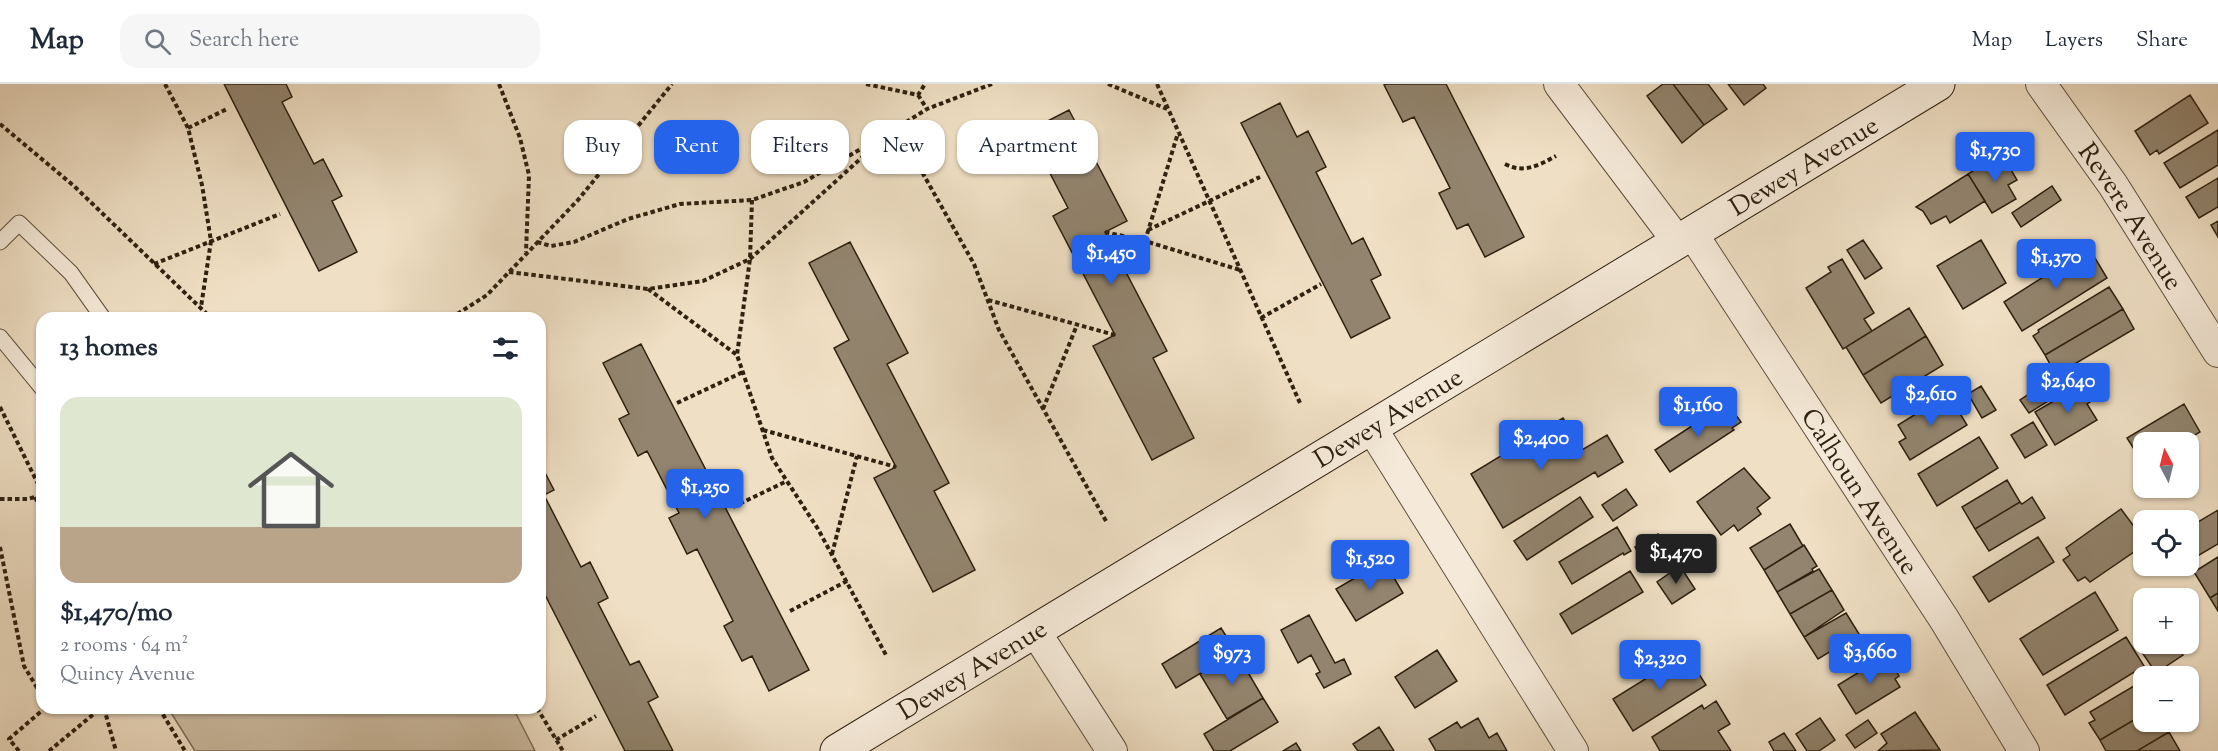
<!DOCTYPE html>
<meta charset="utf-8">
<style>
:root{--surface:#fff;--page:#f6f6f7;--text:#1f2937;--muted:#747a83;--line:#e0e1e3;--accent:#2563eb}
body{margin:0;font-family:"Sorts Mill Goudy",serif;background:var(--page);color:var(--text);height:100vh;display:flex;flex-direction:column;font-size:22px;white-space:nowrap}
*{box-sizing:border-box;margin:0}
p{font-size:20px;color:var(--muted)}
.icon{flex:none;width:33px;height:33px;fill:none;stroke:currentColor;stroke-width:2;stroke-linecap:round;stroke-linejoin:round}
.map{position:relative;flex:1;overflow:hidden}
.details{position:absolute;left:36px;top:228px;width:510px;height:402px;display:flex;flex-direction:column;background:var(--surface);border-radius:18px;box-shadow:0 2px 4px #0004}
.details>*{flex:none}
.guide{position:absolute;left:564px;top:36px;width:570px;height:54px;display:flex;gap:12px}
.needle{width:39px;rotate:353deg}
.buttons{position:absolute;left:2133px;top:348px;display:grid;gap:12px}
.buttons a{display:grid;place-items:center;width:66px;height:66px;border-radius:12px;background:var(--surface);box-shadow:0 2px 4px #0004;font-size:30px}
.price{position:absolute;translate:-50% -51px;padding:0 14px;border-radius:6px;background:var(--accent);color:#fff;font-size:20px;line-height:39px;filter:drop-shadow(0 2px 3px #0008)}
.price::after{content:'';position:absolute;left:50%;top:36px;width:18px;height:14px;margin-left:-9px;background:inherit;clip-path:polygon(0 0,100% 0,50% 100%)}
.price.active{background:#222;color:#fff}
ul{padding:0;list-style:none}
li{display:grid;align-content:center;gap:12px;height:318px;padding:0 24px}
li span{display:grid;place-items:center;height:186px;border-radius:18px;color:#555}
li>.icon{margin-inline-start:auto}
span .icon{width:108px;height:108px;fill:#fffc;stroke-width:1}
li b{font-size:26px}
h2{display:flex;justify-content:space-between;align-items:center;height:72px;padding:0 24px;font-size:26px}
.pill{padding:0 21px;border-radius:18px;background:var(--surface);box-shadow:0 2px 4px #0004;font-size:21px;line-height:54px}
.pill.active{background:var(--accent);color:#fff}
header{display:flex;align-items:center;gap:36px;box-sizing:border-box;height:84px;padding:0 30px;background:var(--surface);border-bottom:2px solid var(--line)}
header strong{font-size:28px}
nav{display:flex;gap:33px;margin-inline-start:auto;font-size:21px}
.search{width:420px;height:54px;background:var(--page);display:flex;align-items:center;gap:15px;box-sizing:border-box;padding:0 21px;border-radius:18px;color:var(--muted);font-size:22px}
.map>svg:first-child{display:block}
.pitch{fill:#cebfa5;stroke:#7e705a;stroke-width:1.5}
.building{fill:#92846e;stroke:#2d2110;stroke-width:1.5}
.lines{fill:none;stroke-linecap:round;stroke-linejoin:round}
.lane-casing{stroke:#5e503d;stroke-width:17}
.street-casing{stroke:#5e503d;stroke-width:32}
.secondary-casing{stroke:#2d2110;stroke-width:35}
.path{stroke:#2d2110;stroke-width:4;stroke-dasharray:4.5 3;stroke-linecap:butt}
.lane{stroke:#f5ead9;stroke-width:15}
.street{stroke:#f5ead9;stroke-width:30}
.secondary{stroke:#f5ead9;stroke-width:33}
.labels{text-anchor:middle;stroke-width:5;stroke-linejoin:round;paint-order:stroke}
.street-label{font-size:26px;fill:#2d2110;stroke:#f5ead9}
</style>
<header>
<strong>Map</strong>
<div class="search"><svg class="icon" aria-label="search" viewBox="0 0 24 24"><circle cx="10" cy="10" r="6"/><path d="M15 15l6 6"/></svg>Search here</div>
<nav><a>Map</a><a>Layers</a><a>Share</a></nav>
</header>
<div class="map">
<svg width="2218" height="667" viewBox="0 0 2218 667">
<rect width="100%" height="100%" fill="#efdfc4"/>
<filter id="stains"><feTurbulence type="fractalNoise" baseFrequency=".00333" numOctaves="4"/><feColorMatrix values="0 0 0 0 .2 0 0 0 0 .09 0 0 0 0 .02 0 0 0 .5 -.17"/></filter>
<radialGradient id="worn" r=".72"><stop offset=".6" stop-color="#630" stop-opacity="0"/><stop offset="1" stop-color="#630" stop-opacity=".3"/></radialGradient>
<path class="pitch" d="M 168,624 L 513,624 L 535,667 L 195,667 Z"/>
<path class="building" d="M 224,0 L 286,0 L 292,13 L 282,18 L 314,80 L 323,75 L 342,112 L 332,117 L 357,168 L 319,187 Z
M 1387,0 L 1446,0 L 1524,153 L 1485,173 L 1468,140 L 1457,145 L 1439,109 L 1450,104 L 1414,33 L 1403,38 L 1384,1 Z
M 1663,0 L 1673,0 L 1704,41 L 1682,59 L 1647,12 Z
M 1673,0 L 1708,0 L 1727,25 L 1704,41 Z
M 1728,0 L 1763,0 L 1766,4 L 1744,21 Z
M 2190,11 L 2208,39 L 2159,70 L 2157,66 L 2150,71 L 2135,47 Z
M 1280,19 L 1297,53 L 1308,47 L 1326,83 L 1316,88 L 1352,160 L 1363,154 L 1381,191 L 1371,196 L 1390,234 L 1351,254 L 1241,39 Z
M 1069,26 L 1127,137 L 1105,148 L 1167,267 L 1153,274 L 1194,354 L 1152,376 L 1093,262 L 1115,251 L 1053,132 L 1068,124 L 1028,47 Z
M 2218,46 L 2218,81 L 2180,104 L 2164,79 Z
M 2001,69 L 2017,96 L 2008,101 L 2016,115 L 1992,129 L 1968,90 Z
M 1968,90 L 1985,117 L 1950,139 L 1946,132 L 1931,140 L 1923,127 L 1916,123 Z
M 2218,94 L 2218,123 L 2199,134 L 2186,113 Z
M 2052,102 L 2061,116 L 2021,143 L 2012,129 Z
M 2218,137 L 2218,153 L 2211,141 Z
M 1863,156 L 1882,184 L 1865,195 L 1847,166 Z
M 1981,156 L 2006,199 L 1963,225 L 1937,182 Z
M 850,158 L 908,269 L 887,280 L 949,399 L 934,407 L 975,486 L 933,508 L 874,394 L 896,383 L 834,264 L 849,256 L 809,179 Z
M 2089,164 L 2107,194 L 2022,247 L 2004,218 Z
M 1842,175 L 1874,229 L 1864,235 L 1872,247 L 1843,265 L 1806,204 L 1831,188 L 1828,183 Z
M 2109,203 L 2123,225 L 2045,271 L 2033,252 L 2039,248 L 2038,246 Z
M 1909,224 L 1926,252 L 1863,291 L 1846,263 Z
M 2123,225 L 2134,245 L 2056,291 L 2045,271 Z
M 1926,252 L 1943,281 L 1881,319 L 1863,291 Z
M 641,260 L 809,586 L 769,607 L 752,572 L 742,577 L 724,542 L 733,537 L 697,465 L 687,470 L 669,434 L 679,429 L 647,367 L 638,372 L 619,335 L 629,330 L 603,279 Z
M 2086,298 L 2096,314 L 2087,320 L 2097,336 L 2055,361 L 2035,328 Z
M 2044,300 L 2053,314 L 2029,329 L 2020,316 Z
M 1981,302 L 1996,326 L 1982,334 L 1968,310 Z
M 1948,310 L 1967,341 L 1910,376 L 1899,358 L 1906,354 L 1898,341 Z
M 1727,319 L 1741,338 L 1732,344 L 1734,346 L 1670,388 L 1655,366 Z
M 2184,320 L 2200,348 L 2183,358 L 2144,358 L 2144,381 L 2127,354 Z
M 1563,334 L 1582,366 L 1607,351 L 1623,378 L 1598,393 L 1595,388 L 1503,444 L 1471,390 Z
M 2033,338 L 2047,361 L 2025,374 L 2011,351 Z
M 1979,353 L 1998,384 L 1937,422 L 1918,390 Z
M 540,379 L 554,406 L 544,411 L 581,483 L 590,478 L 608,514 L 598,519 L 630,581 L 639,577 L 658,613 L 648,618 L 673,667 L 625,667 L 540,501 Z
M 1744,384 L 1770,414 L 1757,424 L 1761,430 L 1738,447 L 1734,441 L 1721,451 L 1697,418 Z
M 2007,396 L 2020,418 L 1975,445 L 1962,423 Z
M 1626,405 L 1637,421 L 1613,437 L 1602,421 Z
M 1580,413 L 1593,433 L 1527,476 L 1514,457 Z
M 2032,413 L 2045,434 L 1989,467 L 1975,445 L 2020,418 L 2022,420 Z
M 2121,425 L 2144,456 L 2144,461 L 2090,498 L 2085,493 L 2078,497 L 2063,476 L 2070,471 L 2066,464 Z
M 2218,426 L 2218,460 L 2189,477 L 2188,444 Z
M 1790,440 L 1803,462 L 1764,486 L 1750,464 Z
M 1617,443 L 1631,467 L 1624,471 L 1623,469 L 1572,500 L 1559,478 Z
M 1658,450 L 1666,463 L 1643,477 L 1635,463 Z
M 2038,453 L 2054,478 L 1989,518 L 1973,493 Z
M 1804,461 L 1817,482 L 1812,485 L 1813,487 L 1777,508 L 1764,486 Z
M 2218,473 L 2218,509 L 2210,514 L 2194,488 Z
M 1384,477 L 1403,509 L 1356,537 L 1336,505 Z
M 1680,482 L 1695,505 L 1672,520 L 1657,498 Z
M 1819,485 L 1832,506 L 1790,530 L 1777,508 Z
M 1630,487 L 1643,508 L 1572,550 L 1560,530 Z
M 1832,506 L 1844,526 L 1804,553 L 1790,530 Z
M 2095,508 L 2118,546 L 2043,591 L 2020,555 Z
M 2218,509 L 2218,527 L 2210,514 Z
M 1846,529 L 1859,550 L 1818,575 L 1804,553 Z
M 1309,531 L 1335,579 L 1344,575 L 1351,590 L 1324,604 L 1316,590 L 1320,588 L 1311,571 L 1298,579 L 1281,546 Z
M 1221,544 L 1236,568 L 1176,604 L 1162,580 Z
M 2126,553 L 2144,582 L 2065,631 L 2047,601 Z
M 2144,557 L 2144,560 L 2175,560 L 2183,571 L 2156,589 L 2137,561 Z
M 1680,560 L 1706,601 L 1633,647 L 1613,615 L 1676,576 L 1669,566 Z
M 1437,566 L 1457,597 L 1415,624 L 1395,593 Z
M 1236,568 L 1263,614 L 1227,635 L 1200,590 Z
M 1887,571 L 1899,592 L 1895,595 L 1900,603 L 1856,630 L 1838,601 Z
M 2139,599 L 2144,606 L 2144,630 L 2100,656 L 2089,639 L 2095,636 L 2090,628 Z
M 1263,614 L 1278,638 L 1230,667 L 1214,667 L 1204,650 Z
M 1716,617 L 1730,640 L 1718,647 L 1731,667 L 1660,667 L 1652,653 L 1702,621 L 1704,625 Z
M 1915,628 L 1940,666 L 1878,667 L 1887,659 L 1881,650 Z
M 2144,630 L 2144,638 L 2162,638 L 2169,648 L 2137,667 L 2106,667 L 2100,656 Z
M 1478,634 L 1489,654 L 1497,649 L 1507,667 L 1436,667 L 1429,655 L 1457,638 L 1461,644 Z
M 1820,634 L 1835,656 L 1819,667 L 1807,667 L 1796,650 Z
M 1868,636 L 1877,649 L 1855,664 L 1846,651 Z
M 1379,643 L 1394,667 L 1358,667 L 1353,660 Z
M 2169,648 L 2180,667 L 2137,667 Z
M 1784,649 L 1796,667 L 1774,667 L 1769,658 Z
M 1296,659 L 1301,667 L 1283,667 Z"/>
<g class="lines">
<defs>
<path id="lane" d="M 0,158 L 19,139 L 71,189 L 103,234
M 0,253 L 42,304"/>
<g id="street">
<path d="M 1559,0 L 1678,158"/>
<path id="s1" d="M 2041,0 L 2113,101 L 2218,268"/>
<path id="s2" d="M 1692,149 L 1944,535 L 2024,667"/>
<path d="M 1371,343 L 1573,667"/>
<path d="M 1035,547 L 1112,667"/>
</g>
<g id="secondary">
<path id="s3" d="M 837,667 L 1938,0"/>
</g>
</defs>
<use href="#lane" class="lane-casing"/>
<use href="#street" class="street-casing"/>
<use href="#secondary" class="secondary-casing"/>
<path class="path" d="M 165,0 L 188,44 L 202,101 L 211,157 L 201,223
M 499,0 L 520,54 L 529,91 L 526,168
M 866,0 L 918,11 L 925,0
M 1108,0 L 1167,25
M 1157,0 L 1300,319
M 918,11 L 927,25
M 0,40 L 74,102 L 211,234
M 188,44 L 227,25
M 887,50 L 927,25 L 992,0
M 1505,80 C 1524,90 1539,81 1556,72
M 752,116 L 750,175 L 737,271 L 772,374 L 818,445 L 886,571
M 1148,146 L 1260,93
M 1105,148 L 1145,157 L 1240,186
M 1145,157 L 1178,49
M 537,158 L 551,162 L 574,158 L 628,135 L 680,120 L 752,116 L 804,98 L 888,49 L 922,88 L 974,180 L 999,246 L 1106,437
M 154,180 L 280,130
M 509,188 L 648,205 L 703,197 L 750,175 L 879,58
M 648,205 L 737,271
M 988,216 L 1115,251
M 451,234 L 487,211 L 578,116 L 672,0
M 1261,234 L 1321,200
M 677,319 L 743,288
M 0,323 L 42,408
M 1043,325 L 1077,241
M 763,346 L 896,383
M 35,413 L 42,427
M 0,415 L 28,415 L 42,411
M 733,423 L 787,397
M 0,463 L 24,582 L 42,612
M 832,470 L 857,372
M 790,527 L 847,497
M 540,530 L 544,527
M 104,624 L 116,667
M 159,624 L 185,667
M 537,624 L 563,667
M 556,656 L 596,632
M 19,667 L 9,655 L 45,624
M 49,667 L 101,624"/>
<use href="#lane" class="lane"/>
<use href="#street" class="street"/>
<use href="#secondary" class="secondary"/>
</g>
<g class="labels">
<g class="street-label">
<text dy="9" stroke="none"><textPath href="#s3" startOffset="1130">Dewey Avenue</textPath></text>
<text dy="9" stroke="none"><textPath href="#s1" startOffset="160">Revere Avenue</textPath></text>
<text dy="9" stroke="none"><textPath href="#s3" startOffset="644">Dewey Avenue</textPath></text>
<text dy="9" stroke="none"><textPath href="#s2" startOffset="308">Calhoun Avenue</textPath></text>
<text dy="9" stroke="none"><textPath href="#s3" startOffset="158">Dewey Avenue</textPath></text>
</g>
</g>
<rect width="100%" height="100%" filter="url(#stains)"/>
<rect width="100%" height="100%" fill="url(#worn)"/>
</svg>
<div class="buttons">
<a><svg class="needle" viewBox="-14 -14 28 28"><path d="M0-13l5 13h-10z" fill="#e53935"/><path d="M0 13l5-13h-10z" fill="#747a83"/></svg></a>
<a><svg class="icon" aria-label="locate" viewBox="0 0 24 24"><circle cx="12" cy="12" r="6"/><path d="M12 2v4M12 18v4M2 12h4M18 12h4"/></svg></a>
<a>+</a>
<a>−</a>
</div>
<b class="price" style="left:1995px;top:99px">$1,730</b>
<b class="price" style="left:1111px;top:202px">$1,450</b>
<b class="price" style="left:2056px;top:206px">$1,370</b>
<b class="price" style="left:2068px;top:330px">$2,640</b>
<b class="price" style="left:1931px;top:343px">$2,610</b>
<b class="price" style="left:1698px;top:354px">$1,160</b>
<b class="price" style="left:1541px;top:387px">$2,400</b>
<b class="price" style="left:705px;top:436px">$1,250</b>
<b class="price active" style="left:1676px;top:501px">$1,470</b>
<b class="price" style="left:1370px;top:507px">$1,520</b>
<b class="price" style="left:1870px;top:601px">$3,660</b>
<b class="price" style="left:1232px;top:602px">$973</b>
<b class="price" style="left:1660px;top:607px">$2,320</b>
<div class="guide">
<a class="pill">Buy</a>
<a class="pill active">Rent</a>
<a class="pill">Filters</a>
<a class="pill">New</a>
<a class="pill">Apartment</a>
</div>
<section class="details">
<h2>13 homes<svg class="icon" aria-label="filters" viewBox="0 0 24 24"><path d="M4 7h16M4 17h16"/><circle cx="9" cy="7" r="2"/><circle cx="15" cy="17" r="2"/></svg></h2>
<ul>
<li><span style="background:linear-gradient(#dfe7d0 70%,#b9a48a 0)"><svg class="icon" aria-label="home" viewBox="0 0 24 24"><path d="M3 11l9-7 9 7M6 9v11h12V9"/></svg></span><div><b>$1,470/mo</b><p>2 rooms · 64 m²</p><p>Quincy Avenue</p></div></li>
</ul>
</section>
</div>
